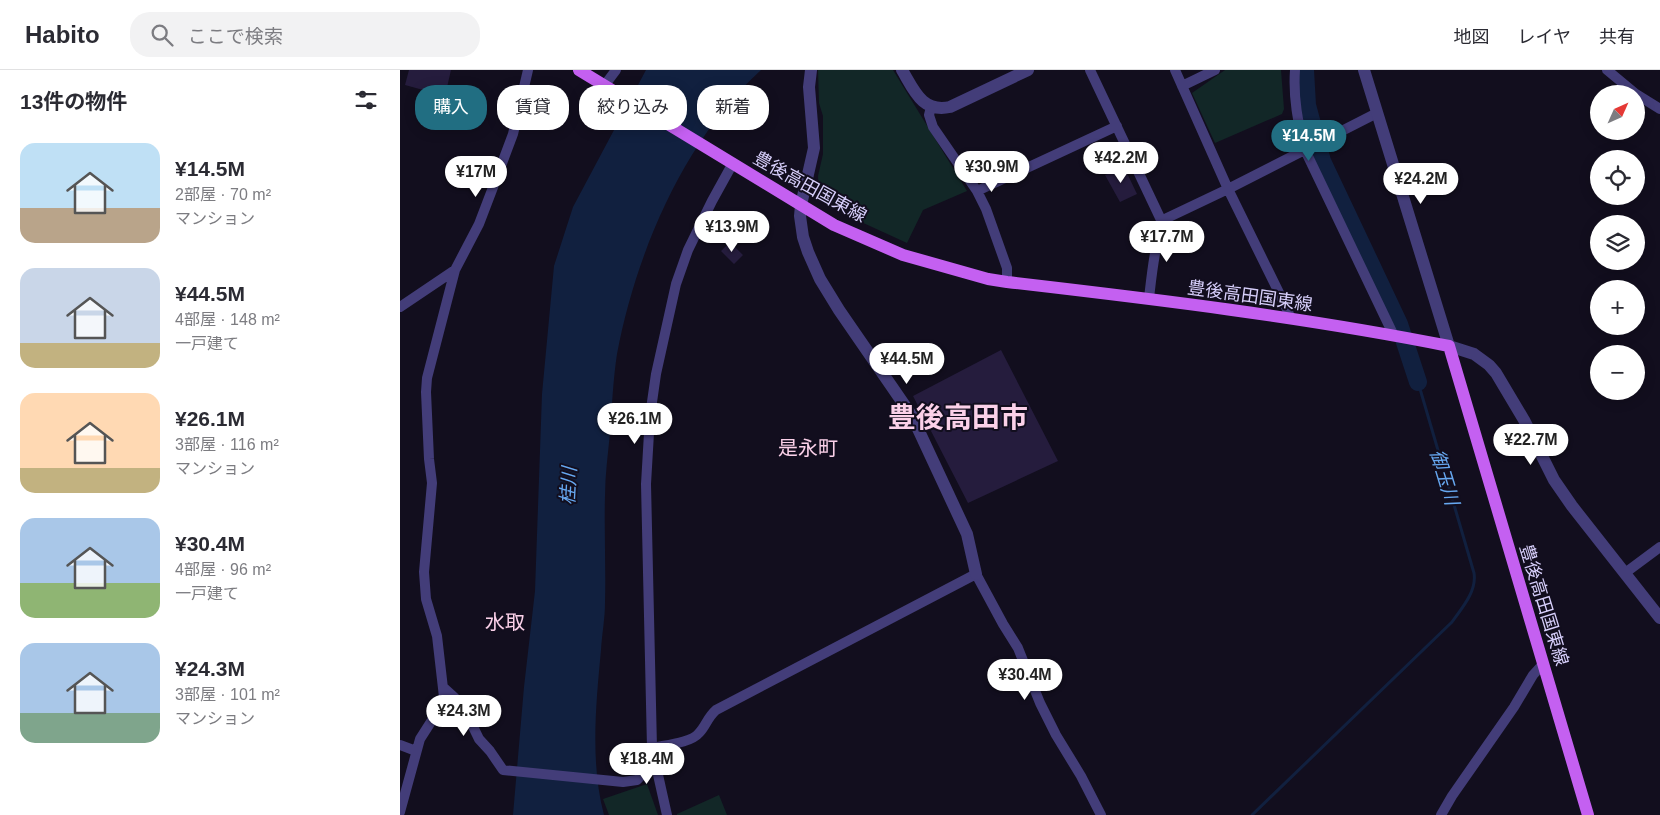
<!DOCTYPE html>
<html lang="ja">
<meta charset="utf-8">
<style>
:root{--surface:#fff;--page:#f2f2f3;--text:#2b2b33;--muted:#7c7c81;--line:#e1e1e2;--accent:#216e82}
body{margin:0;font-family:Helvetica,"Noto Sans JP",sans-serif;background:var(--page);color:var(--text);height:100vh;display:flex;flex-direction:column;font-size:19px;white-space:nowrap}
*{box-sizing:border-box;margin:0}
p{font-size:16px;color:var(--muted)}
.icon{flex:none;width:28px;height:28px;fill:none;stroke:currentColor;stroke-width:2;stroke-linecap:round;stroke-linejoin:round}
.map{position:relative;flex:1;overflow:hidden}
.drawer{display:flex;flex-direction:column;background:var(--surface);width:400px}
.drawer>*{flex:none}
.guide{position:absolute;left:15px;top:15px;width:475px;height:45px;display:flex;gap:10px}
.needle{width:32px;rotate:45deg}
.fabs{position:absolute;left:1190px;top:15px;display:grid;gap:10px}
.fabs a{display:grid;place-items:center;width:55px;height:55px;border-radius:50%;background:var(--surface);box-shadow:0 2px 12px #0003;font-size:25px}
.price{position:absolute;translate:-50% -42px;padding:0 11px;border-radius:18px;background:#fff;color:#222;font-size:16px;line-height:32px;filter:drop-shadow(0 1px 2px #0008)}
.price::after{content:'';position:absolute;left:50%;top:30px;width:15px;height:11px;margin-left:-8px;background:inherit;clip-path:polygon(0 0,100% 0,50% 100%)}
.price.selected{background:var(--accent);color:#fff}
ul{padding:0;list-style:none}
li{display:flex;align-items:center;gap:15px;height:125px;padding:0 20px}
li span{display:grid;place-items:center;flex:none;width:140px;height:100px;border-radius:15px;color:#555}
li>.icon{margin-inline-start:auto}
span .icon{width:60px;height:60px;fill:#fffc;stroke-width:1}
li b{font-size:21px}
h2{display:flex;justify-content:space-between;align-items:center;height:60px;padding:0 20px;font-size:21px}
.chip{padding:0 18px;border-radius:20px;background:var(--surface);box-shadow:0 2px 12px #0003;font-size:18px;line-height:45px}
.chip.selected{background:var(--accent);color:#fff}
header{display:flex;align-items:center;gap:30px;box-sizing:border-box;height:70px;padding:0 25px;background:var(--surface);border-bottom:1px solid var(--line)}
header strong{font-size:24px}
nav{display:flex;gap:28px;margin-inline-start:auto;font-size:18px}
.search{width:350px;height:45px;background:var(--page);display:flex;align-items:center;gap:12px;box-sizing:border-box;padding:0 18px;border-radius:20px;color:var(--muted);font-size:19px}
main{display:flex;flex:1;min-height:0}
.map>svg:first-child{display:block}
.green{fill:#122727}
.water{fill:#11203f}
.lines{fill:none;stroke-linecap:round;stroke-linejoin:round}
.stream{stroke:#11203f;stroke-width:3}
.river{stroke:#11203f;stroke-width:18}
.building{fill:#251c3d}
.minor{stroke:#433d79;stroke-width:10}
.tertiary{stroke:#433d79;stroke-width:12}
.primary{stroke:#c460f1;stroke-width:12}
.labels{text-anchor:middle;stroke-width:4;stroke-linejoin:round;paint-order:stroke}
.street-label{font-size:18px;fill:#d7cffb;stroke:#120e1e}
.water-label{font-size:19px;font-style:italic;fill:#67a8f1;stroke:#120e1e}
.quarter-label{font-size:20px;fill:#fbd1e9;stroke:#120e1e}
.town-label{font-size:28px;font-weight:bold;fill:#fbd1e9;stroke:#120e1e}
</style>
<header>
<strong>Habito</strong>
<div class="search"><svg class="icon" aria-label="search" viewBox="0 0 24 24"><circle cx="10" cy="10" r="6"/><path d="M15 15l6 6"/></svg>ここで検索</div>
<nav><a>地図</a><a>レイヤ</a><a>共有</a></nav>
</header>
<main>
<section class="drawer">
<h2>13件の物件<svg class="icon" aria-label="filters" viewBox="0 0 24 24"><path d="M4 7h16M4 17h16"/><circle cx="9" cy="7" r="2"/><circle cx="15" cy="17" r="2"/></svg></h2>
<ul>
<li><span style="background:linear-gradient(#bfe0f5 65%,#b9a48a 0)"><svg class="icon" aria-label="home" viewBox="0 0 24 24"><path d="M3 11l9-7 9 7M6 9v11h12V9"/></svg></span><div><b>¥14.5M</b><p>2部屋 · 70 m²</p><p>マンション</p></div></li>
<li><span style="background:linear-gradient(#c9d6e8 75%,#c2b280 0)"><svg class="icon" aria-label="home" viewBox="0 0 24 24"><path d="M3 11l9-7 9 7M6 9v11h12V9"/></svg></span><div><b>¥44.5M</b><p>4部屋 · 148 m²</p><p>一戸建て</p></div></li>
<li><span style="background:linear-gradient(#ffd9b3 75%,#c2b280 0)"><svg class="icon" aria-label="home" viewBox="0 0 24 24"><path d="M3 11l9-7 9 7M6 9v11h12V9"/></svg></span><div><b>¥26.1M</b><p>3部屋 · 116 m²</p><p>マンション</p></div></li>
<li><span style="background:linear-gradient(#a9c7e8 65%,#8fb573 0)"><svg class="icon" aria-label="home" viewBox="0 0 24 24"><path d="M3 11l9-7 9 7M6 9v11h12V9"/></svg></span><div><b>¥30.4M</b><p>4部屋 · 96 m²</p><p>一戸建て</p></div></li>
<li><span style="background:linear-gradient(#a9c7e8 70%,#7fa58c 0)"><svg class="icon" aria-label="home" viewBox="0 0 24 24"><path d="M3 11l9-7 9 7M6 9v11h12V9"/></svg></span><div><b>¥24.3M</b><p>3部屋 · 101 m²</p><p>マンション</p></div></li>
</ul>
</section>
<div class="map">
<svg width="1260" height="745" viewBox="0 0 1260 745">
<rect width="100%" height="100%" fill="#120e1e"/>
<path class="green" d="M 418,0 L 493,0 L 567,121 L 523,140 L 507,173 L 459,151 L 419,123 L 418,106 L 423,84 L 423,46 L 419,33 Z
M 825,0 L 881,0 L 884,39 L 882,44 L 815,73 L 792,23 Z
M 247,714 L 258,745 L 209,745 L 203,729 Z
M 319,725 L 327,745 L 277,745 L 277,744 Z"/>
<path class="water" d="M 246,0 L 361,0 C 284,70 236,183 217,284 C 213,310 212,337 210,363 C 208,384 205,405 205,426 C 204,462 206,497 205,533 C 205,548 202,564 201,580 C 196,634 190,692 204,745 L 113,745 L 124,617 L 135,521 L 142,324 L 154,196 L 173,137 Z"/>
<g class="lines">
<path class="stream" d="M 852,745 L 1052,552 C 1062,538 1077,521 1074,503 L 1018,312"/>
<path class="river" d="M 905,0 L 907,35 L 922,91 L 999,254 L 1018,312"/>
</g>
<path class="building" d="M 9,0 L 51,0 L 45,26 L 5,15 Z
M 724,97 L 737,124 L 720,132 L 705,105 Z
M 330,172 L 343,185 L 334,194 L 321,181 Z
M 601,280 L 658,391 L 568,433 L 513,326 Z"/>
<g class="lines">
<path class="minor" d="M 690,0 L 762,152
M 775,0 L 828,119 L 886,237 L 891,249
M 895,0 C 893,28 898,53 905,80 L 994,266
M 1207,0 L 1236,24
M 204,16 L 216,0
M 782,16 L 815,0
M 1236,24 L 1260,39
M 531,37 L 529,45 L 533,57 L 577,121 L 586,139 L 607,198 L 607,212
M 577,121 L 717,56
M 749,228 C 751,212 756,157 767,148 L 828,119 L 977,43
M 0,237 L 55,200
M 1225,503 L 1260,477
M 44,618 L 55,628 L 64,638 L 79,669 L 90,681 L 103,700 L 223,712 L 237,710 L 241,706 L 244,690 L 252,678 C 265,675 291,673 299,663 C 306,656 307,648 316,640 L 576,504 L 603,554 L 618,578 L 640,633 L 656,665 L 681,706 L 701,745
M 0,675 L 16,681
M 0,742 L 20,669 L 43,633 L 44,627 L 37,566 L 26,529 L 24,502 L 32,413 L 29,389 L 26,322 L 27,308 L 55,200 L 79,154 L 92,120 L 113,64 L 128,0
M 267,745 L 252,678 L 246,414 L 250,346 L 256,304 L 276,214 L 288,180 L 312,131 L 333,93
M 1041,745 L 1052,726 L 1114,637 L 1133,605 L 1143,594"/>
<path class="tertiary" d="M 411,0 L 409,17 L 414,78 L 401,135 L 400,146 L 403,167 L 408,182 L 420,209 L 439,240 L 512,346 L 567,464 L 576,504
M 502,0 C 514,20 522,43 550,37 L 628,0
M 964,0 L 1049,276 L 1074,284 L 1089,295 L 1096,303 L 1124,350 L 1154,410 L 1172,436 L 1260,548"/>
<path class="primary" d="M 179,0 L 434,155 L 503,185 L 588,209 L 607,212 C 754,229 903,247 1049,276 L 1188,745"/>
</g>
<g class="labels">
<g class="street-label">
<text transform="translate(410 117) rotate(29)" y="6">豊後高田国東線</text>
<text transform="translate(850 226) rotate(8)" y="6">豊後高田国東線</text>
<text transform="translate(1144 535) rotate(73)" y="6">豊後高田国東線</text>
</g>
<g class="water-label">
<text transform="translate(1045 407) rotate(73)" y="7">御玉川</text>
<text transform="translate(168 416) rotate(-87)" y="7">桂川</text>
</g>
<g class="quarter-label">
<text x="408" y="385">是永町</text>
<text x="105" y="559">水取</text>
</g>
<g class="town-label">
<text x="558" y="357">豊後高田市</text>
</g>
</g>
</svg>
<div class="fabs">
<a><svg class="needle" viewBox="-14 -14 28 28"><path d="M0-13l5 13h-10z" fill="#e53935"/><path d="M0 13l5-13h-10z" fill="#7c7c81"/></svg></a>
<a><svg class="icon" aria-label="locate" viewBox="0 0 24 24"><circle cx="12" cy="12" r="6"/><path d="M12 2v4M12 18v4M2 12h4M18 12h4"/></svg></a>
<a><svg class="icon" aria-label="layers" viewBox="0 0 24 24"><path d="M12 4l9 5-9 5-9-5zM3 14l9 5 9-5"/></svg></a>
<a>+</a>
<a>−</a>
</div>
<b class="price selected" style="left:909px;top:92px">¥14.5M</b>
<b class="price" style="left:721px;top:114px">¥42.2M</b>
<b class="price" style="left:592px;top:123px">¥30.9M</b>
<b class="price" style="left:76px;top:128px">¥17M</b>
<b class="price" style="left:1021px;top:135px">¥24.2M</b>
<b class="price" style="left:332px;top:183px">¥13.9M</b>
<b class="price" style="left:767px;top:193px">¥17.7M</b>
<b class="price" style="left:507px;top:315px">¥44.5M</b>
<b class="price" style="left:235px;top:375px">¥26.1M</b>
<b class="price" style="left:1131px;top:396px">¥22.7M</b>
<b class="price" style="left:625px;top:631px">¥30.4M</b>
<b class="price" style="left:64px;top:667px">¥24.3M</b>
<b class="price" style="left:247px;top:715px">¥18.4M</b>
<div class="guide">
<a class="chip selected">購入</a>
<a class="chip">賃貸</a>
<a class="chip">絞り込み</a>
<a class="chip">新着</a>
</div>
</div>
</main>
